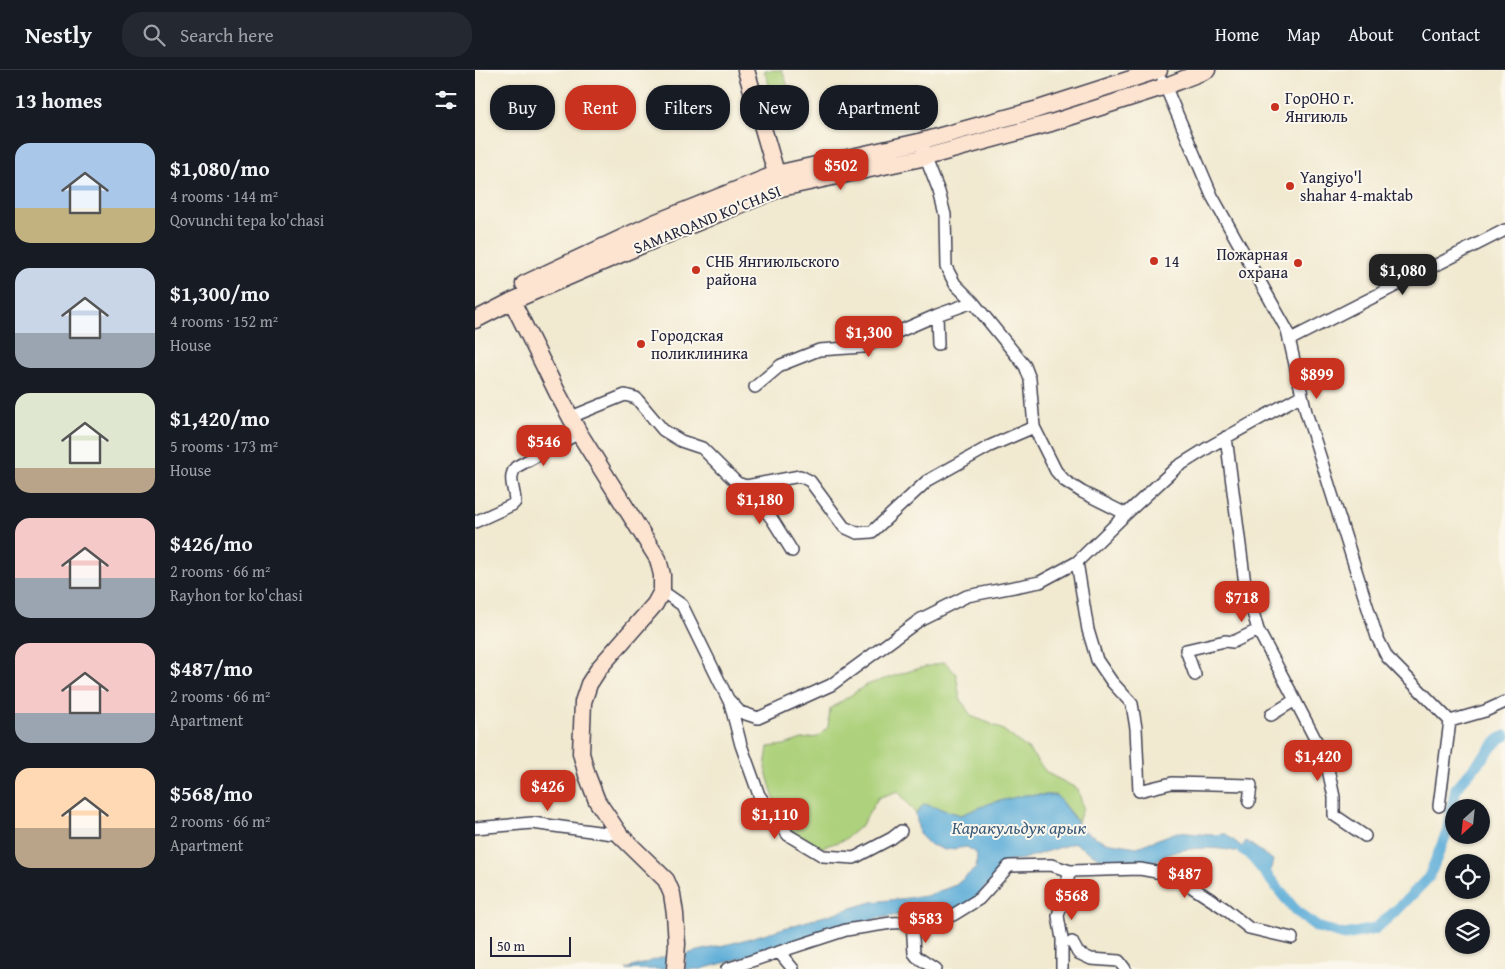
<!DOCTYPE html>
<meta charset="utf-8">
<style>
:root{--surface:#171b24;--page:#242831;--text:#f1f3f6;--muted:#9ea1a6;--line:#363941;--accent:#c8321e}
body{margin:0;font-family:"Gentium Book Plus",serif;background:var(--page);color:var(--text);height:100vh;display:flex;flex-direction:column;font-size:19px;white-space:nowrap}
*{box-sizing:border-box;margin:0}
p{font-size:16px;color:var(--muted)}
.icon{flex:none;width:28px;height:28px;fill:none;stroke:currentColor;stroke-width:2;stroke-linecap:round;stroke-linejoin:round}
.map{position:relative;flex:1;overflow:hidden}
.details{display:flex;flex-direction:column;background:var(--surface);width:475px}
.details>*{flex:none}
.top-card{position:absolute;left:15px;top:15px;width:475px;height:45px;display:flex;gap:10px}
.needle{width:32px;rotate:207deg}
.buttons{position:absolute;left:970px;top:729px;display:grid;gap:10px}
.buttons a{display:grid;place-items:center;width:45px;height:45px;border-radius:50%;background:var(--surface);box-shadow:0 1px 4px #0004;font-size:25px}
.scale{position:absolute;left:15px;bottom:12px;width:81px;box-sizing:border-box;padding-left:5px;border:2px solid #22223b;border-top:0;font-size:14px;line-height:18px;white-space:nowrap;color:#22223b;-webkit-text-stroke:4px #fbf7ec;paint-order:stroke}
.price{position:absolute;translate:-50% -42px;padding:0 11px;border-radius:10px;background:var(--accent);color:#fff;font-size:16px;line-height:32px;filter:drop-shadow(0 1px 2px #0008)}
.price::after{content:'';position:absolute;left:50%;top:30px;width:15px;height:11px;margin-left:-8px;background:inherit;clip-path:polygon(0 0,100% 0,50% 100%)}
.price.current{background:#222;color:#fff}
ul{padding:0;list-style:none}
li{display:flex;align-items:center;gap:15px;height:125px;padding:0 15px}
li span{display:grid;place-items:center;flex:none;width:140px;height:100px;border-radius:15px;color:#555}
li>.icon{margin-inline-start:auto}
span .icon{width:60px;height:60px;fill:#fffc;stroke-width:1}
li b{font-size:21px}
h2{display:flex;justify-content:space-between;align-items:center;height:60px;padding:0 15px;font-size:21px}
.pill{padding:0 18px;border-radius:20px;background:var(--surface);box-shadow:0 1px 4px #0004;font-size:18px;line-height:45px}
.pill.current{background:var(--accent);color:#fff}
header{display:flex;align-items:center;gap:30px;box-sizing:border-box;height:70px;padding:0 25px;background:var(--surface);border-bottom:1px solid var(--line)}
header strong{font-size:24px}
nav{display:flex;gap:28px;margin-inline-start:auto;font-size:18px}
.search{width:350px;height:45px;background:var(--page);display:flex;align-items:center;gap:12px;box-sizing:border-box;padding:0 18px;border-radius:20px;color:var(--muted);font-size:19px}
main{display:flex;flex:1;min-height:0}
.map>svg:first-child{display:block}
.green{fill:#add17b;stroke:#687a5b}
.water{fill:#5eaed8;stroke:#40688a}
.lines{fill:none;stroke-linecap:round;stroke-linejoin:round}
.canal{stroke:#5eaed8;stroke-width:11}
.street-casing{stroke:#414051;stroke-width:14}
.secondary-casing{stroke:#414051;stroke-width:19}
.street{stroke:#fff;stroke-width:11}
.secondary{stroke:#fde4d1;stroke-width:16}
.poi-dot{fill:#c8321e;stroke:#fbf7ec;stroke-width:2}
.labels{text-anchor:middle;stroke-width:4;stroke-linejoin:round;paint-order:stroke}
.poi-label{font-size:16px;fill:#22223b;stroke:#fbf7ec;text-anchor:start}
.street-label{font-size:16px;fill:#22223b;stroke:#fbf7ec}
.water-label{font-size:18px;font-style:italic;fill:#3a5a7a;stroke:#fbf7ec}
</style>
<header>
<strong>Nestly</strong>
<div class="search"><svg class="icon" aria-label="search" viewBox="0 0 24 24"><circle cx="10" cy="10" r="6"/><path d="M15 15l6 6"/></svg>Search here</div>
<nav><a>Home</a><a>Map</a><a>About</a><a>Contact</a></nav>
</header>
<main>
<section class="details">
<h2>13 homes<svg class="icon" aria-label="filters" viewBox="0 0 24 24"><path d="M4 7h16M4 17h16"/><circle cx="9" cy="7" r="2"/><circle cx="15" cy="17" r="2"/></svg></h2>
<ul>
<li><span style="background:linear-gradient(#a9c7e8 65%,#c2b280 0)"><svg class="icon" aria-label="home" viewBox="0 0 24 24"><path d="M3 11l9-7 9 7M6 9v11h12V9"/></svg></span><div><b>$1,080/mo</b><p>4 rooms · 144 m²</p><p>Qovunchi tepa ko'chasi</p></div></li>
<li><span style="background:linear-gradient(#c9d6e8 65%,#9aa5b1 0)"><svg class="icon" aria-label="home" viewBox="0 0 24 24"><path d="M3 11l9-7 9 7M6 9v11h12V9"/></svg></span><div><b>$1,300/mo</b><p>4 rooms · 152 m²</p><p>House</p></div></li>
<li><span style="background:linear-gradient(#dfe7d0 75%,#b9a48a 0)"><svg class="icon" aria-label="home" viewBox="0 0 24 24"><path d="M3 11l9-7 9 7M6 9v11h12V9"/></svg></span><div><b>$1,420/mo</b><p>5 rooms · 173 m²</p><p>House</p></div></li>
<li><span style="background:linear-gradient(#f6c9c9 60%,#9aa5b1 0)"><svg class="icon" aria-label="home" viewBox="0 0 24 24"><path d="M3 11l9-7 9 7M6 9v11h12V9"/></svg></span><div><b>$426/mo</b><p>2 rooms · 66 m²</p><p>Rayhon tor ko'chasi</p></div></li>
<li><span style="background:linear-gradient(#f6c9c9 70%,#9aa5b1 0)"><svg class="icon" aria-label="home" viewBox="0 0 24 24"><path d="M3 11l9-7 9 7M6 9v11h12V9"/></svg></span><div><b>$487/mo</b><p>2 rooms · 66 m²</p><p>Apartment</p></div></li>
<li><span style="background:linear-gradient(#ffd9b3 60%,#b9a48a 0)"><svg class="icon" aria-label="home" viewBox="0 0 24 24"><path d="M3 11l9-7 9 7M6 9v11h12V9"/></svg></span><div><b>$568/mo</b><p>2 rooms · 66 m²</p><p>Apartment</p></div></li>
</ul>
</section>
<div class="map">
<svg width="1030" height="899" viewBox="0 0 1030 899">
<rect width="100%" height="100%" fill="#fbf7ec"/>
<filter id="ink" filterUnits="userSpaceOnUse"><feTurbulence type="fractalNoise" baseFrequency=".02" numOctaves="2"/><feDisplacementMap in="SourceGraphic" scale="10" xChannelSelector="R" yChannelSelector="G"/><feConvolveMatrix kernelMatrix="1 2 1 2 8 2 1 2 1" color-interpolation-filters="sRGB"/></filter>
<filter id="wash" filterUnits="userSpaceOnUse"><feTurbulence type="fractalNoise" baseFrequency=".0096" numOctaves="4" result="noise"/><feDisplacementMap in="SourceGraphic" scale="20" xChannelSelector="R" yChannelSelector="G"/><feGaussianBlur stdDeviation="1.12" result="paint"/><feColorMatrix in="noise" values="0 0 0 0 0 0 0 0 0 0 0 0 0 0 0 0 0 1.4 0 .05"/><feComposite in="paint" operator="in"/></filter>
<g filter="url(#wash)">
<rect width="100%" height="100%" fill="#f1e9d0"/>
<path class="green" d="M 289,0 L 307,0 L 320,35 L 303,41 Z
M 470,592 L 481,604 L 485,628 L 496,646 L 514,653 L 528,660 L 553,679 L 572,703 L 603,719 L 608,738 L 603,752 L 581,725 L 550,725 L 536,730 L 522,731 L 486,745 L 449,734 L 441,744 L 423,721 L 403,728 L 387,755 L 369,770 L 345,778 L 317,764 L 304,746 L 290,698 L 293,677 L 309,675 L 327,669 L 343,667 L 353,657 L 355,639 L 391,615 L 438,600 Z"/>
<path class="water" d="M 550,725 L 581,725 L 609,761 L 630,772 L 662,777 L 702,762 L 735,765 L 751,764 L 767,777 L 771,771 L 798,790 L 794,809 C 790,803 786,795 781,790 C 765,776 713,775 694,784 C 683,789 678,793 666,797 L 659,790 L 624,788 L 599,773 L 548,789 L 531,792 L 498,833 L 469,845 L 431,844 L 404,848 L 372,857 L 304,878 L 226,899 L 210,899 L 211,884 L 262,872 L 397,832 L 451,826 L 481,815 L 501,798 L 502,784 L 492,777 L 470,780 L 454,774 L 444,764 L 441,744 L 449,734 L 486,745 L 516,733 Z
M 192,886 L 190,899 L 151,899 Z"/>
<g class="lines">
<path class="canal" d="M 769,781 L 773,782 L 821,841 L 842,857 L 870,865 L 900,859 L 924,838 L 954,807 L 972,762 L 981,718 L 1023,670 L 1030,666"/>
</g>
</g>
<g filter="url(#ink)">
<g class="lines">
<defs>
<path id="street" d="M 688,11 L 737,126 L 812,260 L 831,342 L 902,567 L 912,587 L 975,651
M 448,81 L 464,122 L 470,145 L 471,197 L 480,214 L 498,232 L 550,296 L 555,309 L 559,357 L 581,401 L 590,411 L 607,422 L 651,444
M 462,245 L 463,275
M 814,270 L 1030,160
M 280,317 L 306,295 L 344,280 L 388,277 L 462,245 L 498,232
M 96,347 L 150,325 L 161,328 L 188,360 L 206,371 L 227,378 L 262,413 L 271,416 L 325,406 L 335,411 L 369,457 L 382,463 L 397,462 L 452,411 L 515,376 L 559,357
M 751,367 L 770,514 L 783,560
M 271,416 L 297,449 L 317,481
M 0,452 L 37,435 L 40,432 C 40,419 32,408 41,397 L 104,363
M 602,492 L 613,560 L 622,590 L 637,612 L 657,634 L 661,658 L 664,721 L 697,713 L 776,715 L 774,732
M 187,521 L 207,535 L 253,629 L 265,642 L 283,648 L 356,615 L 446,549 L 492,526 L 565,512 L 602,492 L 651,444 L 702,397 L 734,377 L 827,325
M 720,605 L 711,580 L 750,571 L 758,572 L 783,560 L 820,630
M 255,633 L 266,675 L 284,725 L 313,765 L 348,786 L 379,788 L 417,768 L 426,761
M 796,645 L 820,630 L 851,690 L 859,727 L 859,745 L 890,766
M 975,651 L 1010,641 L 1030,632
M 964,736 L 975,651
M 0,758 L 57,753 L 145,765
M 437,852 L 439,883 L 442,887 L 460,899
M 597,872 L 603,883 L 616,889 L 644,891 L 650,899
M 304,882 L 318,899
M 252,899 L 371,860 L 416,853 L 437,852 L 478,845 L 504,829 L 534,796 L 576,795 L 595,801 L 665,799 L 698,805 L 749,838 L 774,858 L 817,868
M 587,899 L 587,869 L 583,846 L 595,801"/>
<path id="secondary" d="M 271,0 L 304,113
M 49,214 L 179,153 L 301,104 L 444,72 L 560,40 L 684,0
M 37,231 L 83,324 L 104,363 L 183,489 L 187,505 L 187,521 L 180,534 L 125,597 L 114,614 L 108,632 L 106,683 L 112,705 L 122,731 L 145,765 L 191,810 L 197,824 L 200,844 L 202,874 L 200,899
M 0,250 L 37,231 L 174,172 L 306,118 L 451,87 L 576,53 L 691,16 L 732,0"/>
</defs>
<use href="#street" class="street-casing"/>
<use href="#secondary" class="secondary-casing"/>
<use href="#street" class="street"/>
<use href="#secondary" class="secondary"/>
</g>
</g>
<g class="poi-dot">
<circle cx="800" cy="37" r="5"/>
<circle cx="815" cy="116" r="5"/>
<circle cx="679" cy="191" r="5"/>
<circle cx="823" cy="193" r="5"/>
<circle cx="221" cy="200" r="5"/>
<circle cx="166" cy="274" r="5"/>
</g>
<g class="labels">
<g class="poi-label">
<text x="810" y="34">ГорОНО г.<tspan x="810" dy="18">Янгиюль</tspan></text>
<text x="825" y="113">Yangiyo'l<tspan x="825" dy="18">shahar 4-maktab</tspan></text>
<text x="813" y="190" text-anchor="end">Пожарная<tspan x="813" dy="18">охрана</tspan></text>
<text x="231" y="197">СНБ Янгиюльского<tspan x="231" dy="18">района</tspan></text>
<text x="689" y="197">14</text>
<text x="176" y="271">Городская<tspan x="176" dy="18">поликлиника</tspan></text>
</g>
<g class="street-label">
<text transform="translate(232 149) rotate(-22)" y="6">SAMARQAND KO'CHASI</text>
</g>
<g class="water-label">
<text x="544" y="764">Каракульдук арык</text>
</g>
</g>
</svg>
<div class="buttons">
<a><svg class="needle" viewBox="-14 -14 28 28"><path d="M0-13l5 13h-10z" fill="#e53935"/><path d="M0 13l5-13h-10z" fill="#9ea1a6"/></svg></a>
<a><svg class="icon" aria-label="locate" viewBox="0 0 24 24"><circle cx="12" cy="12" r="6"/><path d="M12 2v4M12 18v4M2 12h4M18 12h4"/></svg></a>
<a><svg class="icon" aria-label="layers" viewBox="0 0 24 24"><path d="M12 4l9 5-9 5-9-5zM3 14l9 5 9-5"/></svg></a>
</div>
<div class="scale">50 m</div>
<b class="price" style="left:366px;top:121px">$502</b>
<b class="price current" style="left:928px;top:226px">$1,080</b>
<b class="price" style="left:394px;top:288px">$1,300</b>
<b class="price" style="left:842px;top:330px">$899</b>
<b class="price" style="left:69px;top:397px">$546</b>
<b class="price" style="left:285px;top:455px">$1,180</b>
<b class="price" style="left:767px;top:553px">$718</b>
<b class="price" style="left:843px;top:712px">$1,420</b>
<b class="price" style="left:73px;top:742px">$426</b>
<b class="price" style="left:300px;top:770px">$1,110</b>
<b class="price" style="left:710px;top:829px">$487</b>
<b class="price" style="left:597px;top:851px">$568</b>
<b class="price" style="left:451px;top:874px">$583</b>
<div class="top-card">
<a class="pill">Buy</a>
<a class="pill current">Rent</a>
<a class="pill">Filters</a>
<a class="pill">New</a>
<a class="pill">Apartment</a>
</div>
</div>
</main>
